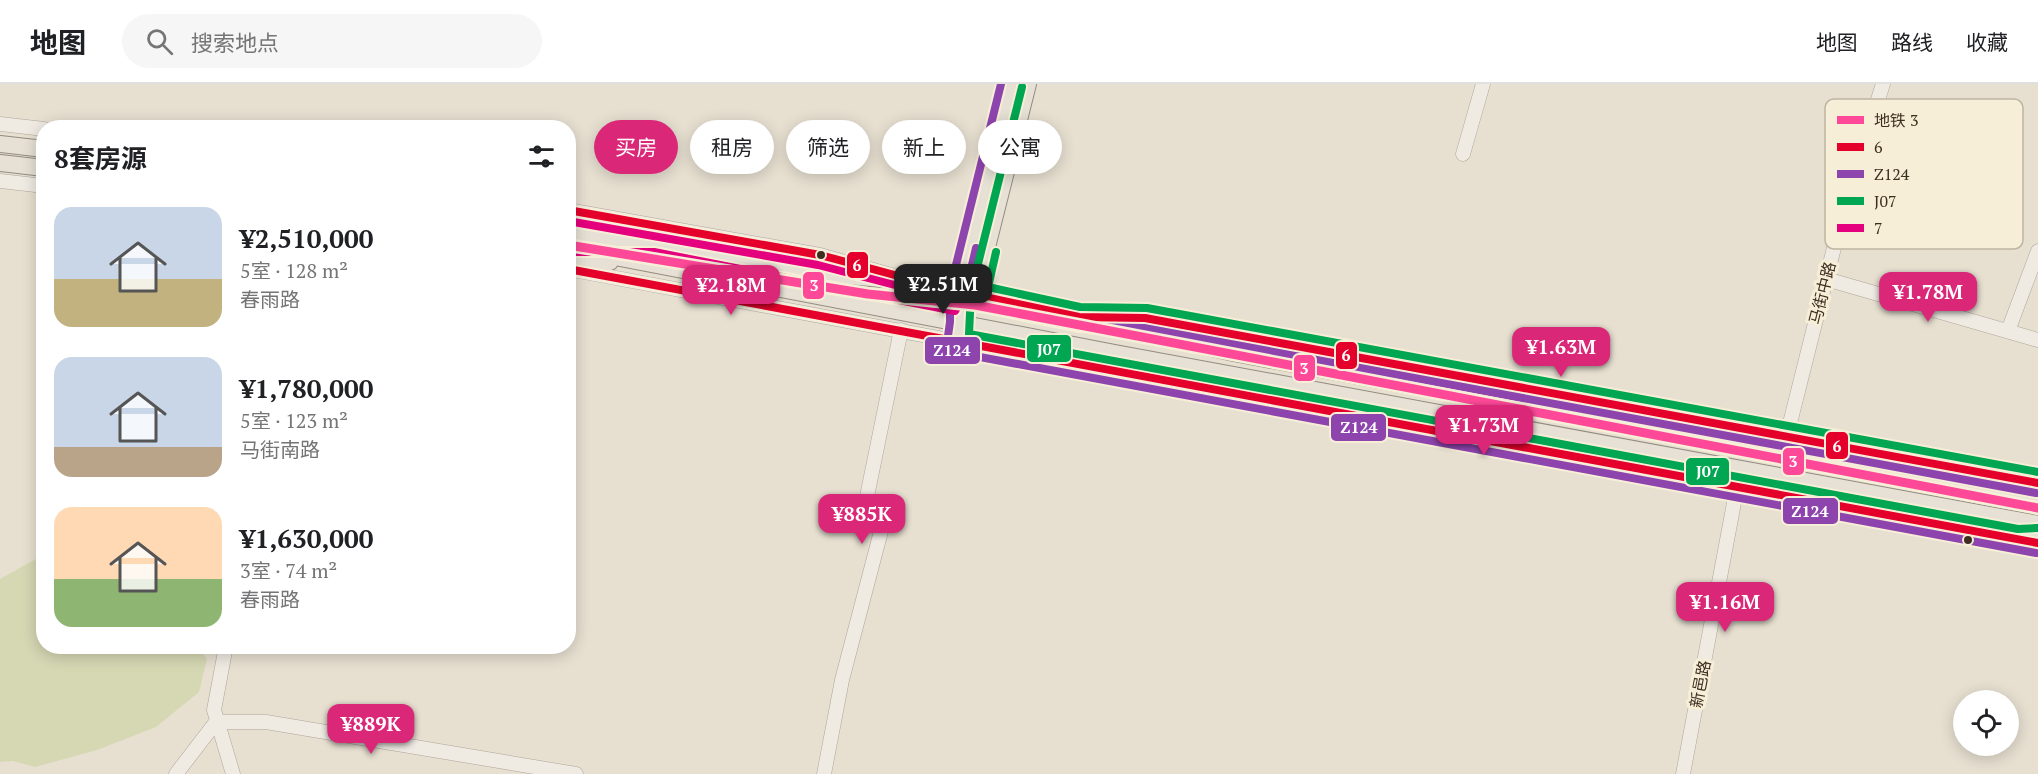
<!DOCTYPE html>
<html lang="zh">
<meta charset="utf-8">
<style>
:root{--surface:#fff;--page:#f6f6f6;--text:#202124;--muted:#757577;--line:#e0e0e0;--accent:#db2777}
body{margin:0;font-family:"PT Serif","Noto Sans SC",serif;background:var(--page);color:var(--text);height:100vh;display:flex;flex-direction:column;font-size:22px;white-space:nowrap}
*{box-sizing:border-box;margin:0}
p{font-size:20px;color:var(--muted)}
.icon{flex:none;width:33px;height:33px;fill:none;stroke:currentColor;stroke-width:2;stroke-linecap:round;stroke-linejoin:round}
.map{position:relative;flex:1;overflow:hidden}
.details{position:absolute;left:36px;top:36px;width:540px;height:534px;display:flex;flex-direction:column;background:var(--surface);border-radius:24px;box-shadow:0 3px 15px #0003}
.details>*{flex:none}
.top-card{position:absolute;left:594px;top:36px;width:570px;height:54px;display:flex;gap:12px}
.controls{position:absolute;left:1953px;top:606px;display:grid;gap:12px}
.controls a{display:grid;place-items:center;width:66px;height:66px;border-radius:50%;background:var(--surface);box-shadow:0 3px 15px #0003;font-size:30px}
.price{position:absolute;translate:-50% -51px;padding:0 14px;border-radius:12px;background:var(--accent);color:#fff;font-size:20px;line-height:39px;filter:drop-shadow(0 2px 3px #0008)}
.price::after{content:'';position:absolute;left:50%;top:36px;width:18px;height:14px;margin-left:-9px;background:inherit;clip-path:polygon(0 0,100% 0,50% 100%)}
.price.active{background:#222;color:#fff}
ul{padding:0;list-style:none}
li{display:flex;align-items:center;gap:18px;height:150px;padding:0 18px}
li span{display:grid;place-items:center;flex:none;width:168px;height:120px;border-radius:18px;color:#555}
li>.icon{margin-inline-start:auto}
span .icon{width:72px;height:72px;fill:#fffc;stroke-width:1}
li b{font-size:26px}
h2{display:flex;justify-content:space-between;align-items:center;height:72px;padding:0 18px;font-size:26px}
.chip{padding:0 21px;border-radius:27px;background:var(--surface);box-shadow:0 3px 15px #0003;font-size:21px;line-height:54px}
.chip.active{background:var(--accent);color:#fff}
header{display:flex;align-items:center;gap:36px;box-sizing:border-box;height:84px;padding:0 30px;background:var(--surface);border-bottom:2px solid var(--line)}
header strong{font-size:28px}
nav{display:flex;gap:33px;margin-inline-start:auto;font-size:21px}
.search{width:420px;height:54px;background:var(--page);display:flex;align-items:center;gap:15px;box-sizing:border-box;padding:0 21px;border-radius:33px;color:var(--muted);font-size:22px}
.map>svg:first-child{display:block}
.green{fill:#d6d7b3}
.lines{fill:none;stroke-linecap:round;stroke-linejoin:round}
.minor-casing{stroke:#ada599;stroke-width:15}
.major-casing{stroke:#928b80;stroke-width:18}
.minor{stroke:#efebe3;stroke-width:14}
.major{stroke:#e6e1d4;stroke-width:16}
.bus-1-casing{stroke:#f7eed8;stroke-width:12}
.bus-2-casing{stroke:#f7eed8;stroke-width:12}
.bus-3-casing{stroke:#f7eed8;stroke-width:12}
.bus-4-casing{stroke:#f7eed8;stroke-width:12}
.bus-1{stroke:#e4002b;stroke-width:8}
.bus-2{stroke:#8e44ad;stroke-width:8}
.bus-3{stroke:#00a651;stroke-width:8}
.bus-4{stroke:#e5007d;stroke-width:8}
.metro-1-casing{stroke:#f7eed8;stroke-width:14}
.metro-1{stroke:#fe4998;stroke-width:9}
.bus-dot{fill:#3d2e20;stroke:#f7eed8;stroke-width:2}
.labels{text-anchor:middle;stroke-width:6;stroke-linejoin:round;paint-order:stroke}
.street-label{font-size:16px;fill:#3d2e20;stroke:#f7eed8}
.key{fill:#f7eed8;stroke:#bfb4a1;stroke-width:1.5}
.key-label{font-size:16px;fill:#3d2e20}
.line-badge{stroke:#f7eed8;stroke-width:2}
.badge-label{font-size:16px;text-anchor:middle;font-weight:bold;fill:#fff}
</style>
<header>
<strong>地图</strong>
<div class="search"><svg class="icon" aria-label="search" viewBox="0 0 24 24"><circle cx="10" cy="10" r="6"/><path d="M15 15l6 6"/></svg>搜索地点</div>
<nav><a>地图</a><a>路线</a><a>收藏</a></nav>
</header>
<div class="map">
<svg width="2038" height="690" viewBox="0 0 2038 690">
<rect width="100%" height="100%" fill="#e7e0d1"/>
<path class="green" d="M 1028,262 L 1362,324 L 1384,332 L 1025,266 Z
M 1326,278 L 1351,279 L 1731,350 L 1732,352 L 1732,354 Z
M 1436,338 L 1717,390 L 1718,394 L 1436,341 Z
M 1358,341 L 1563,379 L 1563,382 L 1358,344 Z
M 1812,365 L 1985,397 L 2013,406 L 1809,368 Z
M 1575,381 L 1715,407 L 1715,410 L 1575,384 Z
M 1766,399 L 2023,446 L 2022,449 L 1998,448 L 1765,405 Z
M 43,471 L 44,562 L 197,563 L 207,575 L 199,608 L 156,643 L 97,666 L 35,683 L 13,677 L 0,678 L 0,495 Z"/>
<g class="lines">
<defs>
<path id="minor" d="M 0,40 L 44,45
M 1463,70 L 1483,0
M 0,97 L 44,102
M 568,126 L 820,171 L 891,191
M 568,185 L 2026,457
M 1826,195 L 2038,256
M 1095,233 L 1145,234 L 1316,265
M 2008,247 L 2038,167
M 1341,270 L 2018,396
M 1787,351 L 1847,112 L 1883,0
M 226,562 L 214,626 L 233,690
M 176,690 L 216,638 L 266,638 L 576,690
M 824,690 L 842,596 L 885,432 L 864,427 L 901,246
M 1683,690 L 1737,403"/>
<path id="major" d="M 0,60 L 44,65
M 0,79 L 44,84
M 568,126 L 569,126
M 568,147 L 769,185 L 916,198 L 1234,269 L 2038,418
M 568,164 L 1115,269 L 2038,440
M 568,179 L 610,178
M 971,220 L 975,211 L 1028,0
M 957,258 L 961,239 L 960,207 L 1012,0
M 1281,270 L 1349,271
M 1391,326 L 1434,347
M 2010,394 L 2038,406
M 2018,456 L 2038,454"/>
</defs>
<use href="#minor" class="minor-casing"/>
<use href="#major" class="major-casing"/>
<use href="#minor" class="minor"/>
<use href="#major" class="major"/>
<defs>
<path id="bus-1" d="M 568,126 L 820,171 L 943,204 L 1079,233 L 1145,234 L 2038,399
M 568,185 L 2038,459"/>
<path id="bus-2" d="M 1001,0 L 950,205 L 950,238 L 947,259 L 953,268 L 2036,469
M 976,164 L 965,211 L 967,217 L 973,221 L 1078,243 L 1144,244 L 2036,409"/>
<path id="bus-3" d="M 1022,3 L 971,208 L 969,250 L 2018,445 L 2037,444
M 996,168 L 988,203 L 1080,223 L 1147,224 L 2038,388"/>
<path id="bus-4" d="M 568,137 L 818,181 L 960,218 L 955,227 L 654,168 L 568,168"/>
</defs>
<use href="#bus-1" class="bus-1-casing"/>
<use href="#bus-2" class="bus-2-casing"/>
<use href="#bus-3" class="bus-3-casing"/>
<use href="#bus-4" class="bus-4-casing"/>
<use href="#bus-1" class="bus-1"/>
<use href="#bus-2" class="bus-2"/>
<use href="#bus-3" class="bus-3"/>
<use href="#bus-4" class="bus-4"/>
<defs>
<path id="metro-1" d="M 568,161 L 868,210 L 975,221 L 2038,424"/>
</defs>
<use href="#metro-1" class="metro-1-casing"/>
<use href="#metro-1" class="metro-1"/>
</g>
<g class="bus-dot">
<circle cx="821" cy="171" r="5"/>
<circle cx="1968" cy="456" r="5"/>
</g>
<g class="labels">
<g class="street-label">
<text transform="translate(1822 209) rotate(-76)" y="6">马街中路</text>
<text transform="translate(1700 600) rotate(-79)" y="6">新邑路</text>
</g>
</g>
<rect x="1825" y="15" width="198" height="150" rx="9" class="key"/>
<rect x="1837" y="32" width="27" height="8" fill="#fe4998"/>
<rect x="1837" y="59" width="27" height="8" fill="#e4002b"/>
<rect x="1837" y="86" width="27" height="8" fill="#8e44ad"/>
<rect x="1837" y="113" width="27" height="8" fill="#00a651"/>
<rect x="1837" y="140" width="27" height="8" fill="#e5007d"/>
<g class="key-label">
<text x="1874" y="42">地铁 3</text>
<text x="1874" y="69">6</text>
<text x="1874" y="96">Z124</text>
<text x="1874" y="123">J07</text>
<text x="1874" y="150">7</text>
</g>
<g class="line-badge">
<rect x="846" y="167" width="23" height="28" rx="6" fill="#e4002b"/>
<rect x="802" y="187" width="23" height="29" rx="6" fill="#fe4998"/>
<rect x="1026" y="250" width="46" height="29" rx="6" fill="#00a651"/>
<rect x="924" y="252" width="57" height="29" rx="6" fill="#8e44ad"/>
<rect x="1335" y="257" width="23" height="29" rx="6" fill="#e4002b"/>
<rect x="1293" y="270" width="23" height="28" rx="6" fill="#fe4998"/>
<rect x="1330" y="329" width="57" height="29" rx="6" fill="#8e44ad"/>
<rect x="1825" y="347" width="24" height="29" rx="6" fill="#e4002b"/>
<rect x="1782" y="363" width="23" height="29" rx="6" fill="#fe4998"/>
<rect x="1685" y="373" width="45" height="29" rx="6" fill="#00a651"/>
<rect x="1782" y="413" width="57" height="28" rx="6" fill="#8e44ad"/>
</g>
<g class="badge-label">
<text x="857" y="187">6</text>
<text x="814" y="207">3</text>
<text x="1049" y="271">J07</text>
<text x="952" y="272">Z124</text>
<text x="1346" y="277">6</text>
<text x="1304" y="290">3</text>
<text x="1359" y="349">Z124</text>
<text x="1837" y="368">6</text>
<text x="1793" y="383">3</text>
<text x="1708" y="393">J07</text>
<text x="1810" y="433">Z124</text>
</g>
</svg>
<div class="controls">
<a><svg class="icon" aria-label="locate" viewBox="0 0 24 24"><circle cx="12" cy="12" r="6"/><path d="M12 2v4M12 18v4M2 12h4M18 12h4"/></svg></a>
</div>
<b class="price active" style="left:943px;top:231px">¥2.51M</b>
<b class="price" style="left:731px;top:232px">¥2.18M</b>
<b class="price" style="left:1928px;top:239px">¥1.78M</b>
<b class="price" style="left:1561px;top:294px">¥1.63M</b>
<b class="price" style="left:1484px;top:372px">¥1.73M</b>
<b class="price" style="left:862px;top:461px">¥885K</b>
<b class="price" style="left:1725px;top:549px">¥1.16M</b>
<b class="price" style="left:371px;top:671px">¥889K</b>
<div class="top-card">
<a class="chip active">买房</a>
<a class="chip">租房</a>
<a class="chip">筛选</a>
<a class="chip">新上</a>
<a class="chip">公寓</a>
</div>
<section class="details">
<h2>8套房源<svg class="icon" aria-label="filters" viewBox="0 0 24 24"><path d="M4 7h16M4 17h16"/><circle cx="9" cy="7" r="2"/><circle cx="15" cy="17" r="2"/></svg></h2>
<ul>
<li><span style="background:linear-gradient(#c9d6e8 60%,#c2b280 0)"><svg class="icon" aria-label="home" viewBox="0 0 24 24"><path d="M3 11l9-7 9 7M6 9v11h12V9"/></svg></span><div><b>¥2,510,000</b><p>5室 · 128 m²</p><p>春雨路</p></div></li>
<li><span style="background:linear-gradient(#c9d6e8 75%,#b9a48a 0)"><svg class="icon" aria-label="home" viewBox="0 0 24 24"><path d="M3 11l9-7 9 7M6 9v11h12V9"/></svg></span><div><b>¥1,780,000</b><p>5室 · 123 m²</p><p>马街南路</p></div></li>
<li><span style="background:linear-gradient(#ffd9b3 60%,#8fb573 0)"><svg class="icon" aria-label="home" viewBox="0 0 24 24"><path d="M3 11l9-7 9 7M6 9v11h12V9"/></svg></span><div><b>¥1,630,000</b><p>3室 · 74 m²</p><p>春雨路</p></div></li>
</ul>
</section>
</div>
